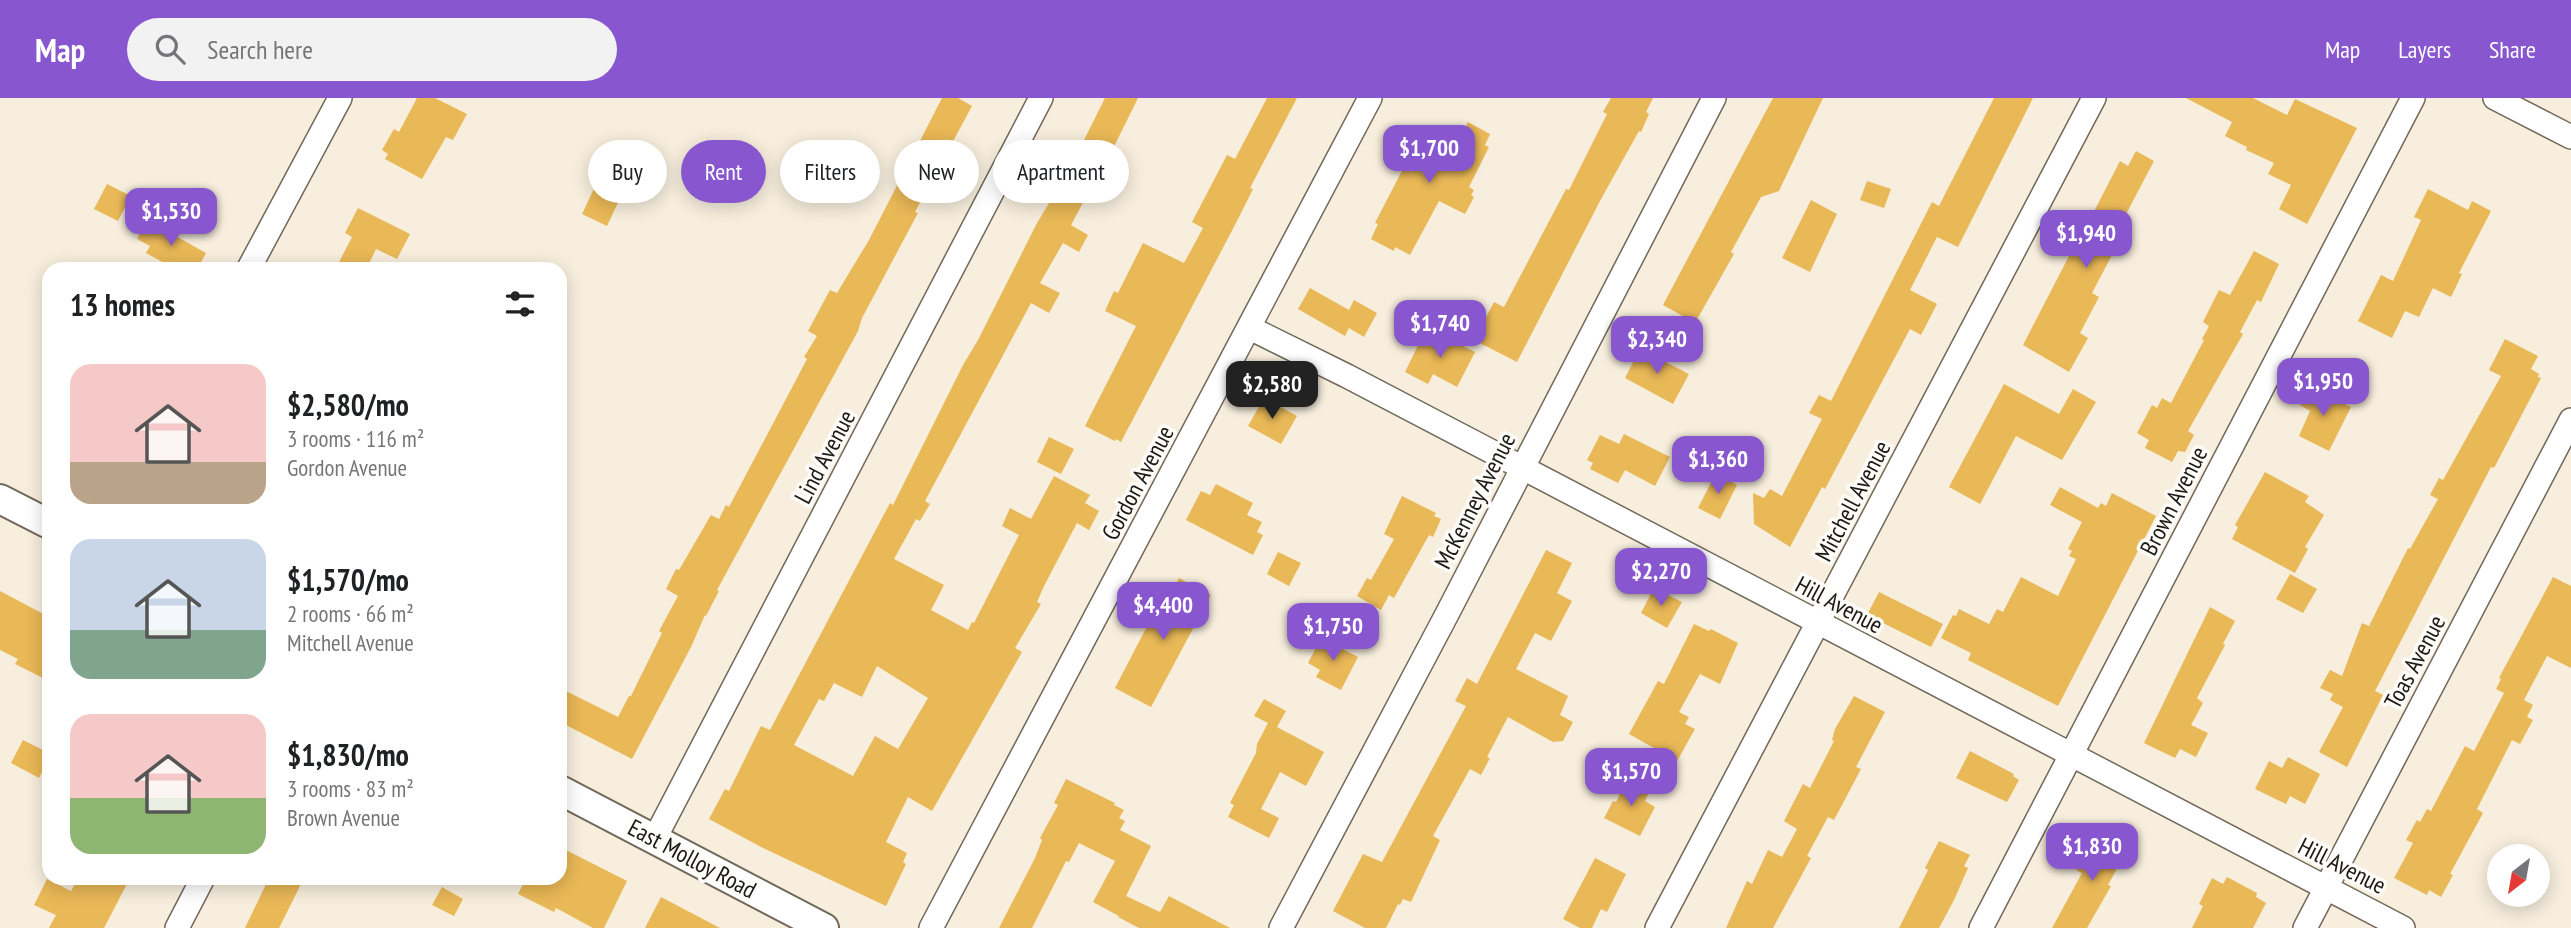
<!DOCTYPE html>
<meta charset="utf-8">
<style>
:root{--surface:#fff;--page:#f2f2f2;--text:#202124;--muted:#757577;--accent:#8857cf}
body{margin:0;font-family:"PT Sans Narrow",sans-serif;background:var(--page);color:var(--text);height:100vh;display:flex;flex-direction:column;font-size:26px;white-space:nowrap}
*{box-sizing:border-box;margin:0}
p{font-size:23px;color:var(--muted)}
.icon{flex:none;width:38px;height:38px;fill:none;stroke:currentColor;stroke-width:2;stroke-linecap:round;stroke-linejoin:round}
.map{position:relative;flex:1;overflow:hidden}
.sheet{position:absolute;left:42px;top:164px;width:525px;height:623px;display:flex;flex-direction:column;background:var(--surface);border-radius:21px;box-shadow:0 4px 18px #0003}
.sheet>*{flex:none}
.guide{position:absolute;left:588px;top:42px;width:665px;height:63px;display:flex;gap:14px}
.needle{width:46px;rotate:211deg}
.controls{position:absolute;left:2487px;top:746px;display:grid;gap:14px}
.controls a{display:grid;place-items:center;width:63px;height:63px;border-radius:50%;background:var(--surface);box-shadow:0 4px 18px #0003;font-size:35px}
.price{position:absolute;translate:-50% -60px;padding:0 16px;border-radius:14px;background:var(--accent);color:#fff;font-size:23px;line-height:46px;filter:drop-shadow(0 2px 4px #0008)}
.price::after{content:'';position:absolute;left:50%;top:42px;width:21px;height:16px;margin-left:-10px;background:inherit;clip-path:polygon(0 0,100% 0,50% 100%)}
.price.active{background:#222;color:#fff}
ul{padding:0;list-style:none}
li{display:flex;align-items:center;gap:21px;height:175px;padding:0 28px}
li span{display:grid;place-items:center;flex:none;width:196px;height:140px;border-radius:21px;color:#555}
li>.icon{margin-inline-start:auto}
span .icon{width:84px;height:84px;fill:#fffc;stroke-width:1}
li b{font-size:30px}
h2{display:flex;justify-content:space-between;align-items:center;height:84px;padding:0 28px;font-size:30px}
.tag{padding:0 24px;border-radius:32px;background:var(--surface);box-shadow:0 4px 18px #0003;font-size:24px;line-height:63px}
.tag.active{background:var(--accent);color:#fff}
header{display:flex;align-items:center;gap:42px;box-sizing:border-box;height:98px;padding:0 35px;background:var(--accent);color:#fff}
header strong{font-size:33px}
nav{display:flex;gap:38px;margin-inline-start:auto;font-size:24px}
.search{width:490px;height:63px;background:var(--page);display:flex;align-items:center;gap:18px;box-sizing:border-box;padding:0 24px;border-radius:38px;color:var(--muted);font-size:26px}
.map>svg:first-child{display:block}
.building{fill:#e9b857;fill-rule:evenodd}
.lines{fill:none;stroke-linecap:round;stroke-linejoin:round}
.minor-casing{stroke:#70685a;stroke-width:26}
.tertiary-casing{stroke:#70685a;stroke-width:32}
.minor{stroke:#fff;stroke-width:23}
.tertiary{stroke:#fff;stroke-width:28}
.labels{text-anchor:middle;stroke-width:7;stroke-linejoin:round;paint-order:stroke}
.street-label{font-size:24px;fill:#1c1913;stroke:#fefcf9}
</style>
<header>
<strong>Map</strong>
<div class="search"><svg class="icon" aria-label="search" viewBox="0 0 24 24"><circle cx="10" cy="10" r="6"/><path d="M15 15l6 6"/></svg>Search here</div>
<nav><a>Map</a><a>Layers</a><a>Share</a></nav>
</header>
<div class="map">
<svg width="2571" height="830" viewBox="0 0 2571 830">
<rect width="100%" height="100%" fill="#f7eedd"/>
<path class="building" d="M 417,0 L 435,0 L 467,16 L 453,42 L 446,39 L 422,81 L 385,61 L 388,56 L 382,52 L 394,31 L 399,34 Z
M 942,0 L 958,0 L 972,8 L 915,114 L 918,115 L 862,220 L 858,233 L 717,492 L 719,493 L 706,518 L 705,517 L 691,549 L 632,661 L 560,624 L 560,590 L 618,619 L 629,598 L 631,598 L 662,535 L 659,533 L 678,498 L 666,491 L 676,471 L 679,472 L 711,417 L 719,421 L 726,407 L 729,409 L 807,261 L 804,259 L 817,238 L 808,233 L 830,192 L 837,195 L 869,142 Z
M 1105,0 L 1138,0 L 1096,85 L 1094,84 L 1071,127 L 1088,137 L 1079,154 L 1063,145 L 1040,185 L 1060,195 L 1049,215 L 1031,205 L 925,403 L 930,406 L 920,423 L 916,421 L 894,461 L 944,487 L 931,512 L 968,532 L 972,524 L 974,525 L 1019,437 L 1002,428 L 1010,410 L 1031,421 L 1054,378 L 1090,397 L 1085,405 L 1099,413 L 1089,432 L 1077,425 L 1044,488 L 1037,504 L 1041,506 L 1015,550 L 1022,554 L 932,713 L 908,699 L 886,744 L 907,755 L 903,764 L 906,766 L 886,808 L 763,750 L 709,721 L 725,691 L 729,693 L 761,628 L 770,632 L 890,405 L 893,407 L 963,267 L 978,242 L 1037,125 L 1069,72 ZM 877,568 L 928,600 L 898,651 L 875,638 L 853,678 L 794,647 L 819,601 L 824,603 L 834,585 L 862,599 Z
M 1267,0 L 1297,0 L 1250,90 L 1253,91 L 1237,123 L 1121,344 L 1116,341 L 1115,343 L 1085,328 L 1136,228 L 1105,213 L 1114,193 L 1118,195 L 1143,145 L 1184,165 L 1203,130 L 1192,124 L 1227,57 L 1235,61 Z
M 1611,0 L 1653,0 L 1646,14 L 1649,16 L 1641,34 L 1639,33 L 1601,101 L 1517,264 L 1474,242 L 1494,204 L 1504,209 L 1566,91 L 1569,92 L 1607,16 L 1603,14 Z
M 1773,0 L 1823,0 L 1779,93 L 1761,99 L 1731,154 L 1734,156 L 1695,225 L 1663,207 Z
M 1994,0 L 2033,0 L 1958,149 L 1937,139 L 1910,192 L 1937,206 L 1921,237 L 1910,231 L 1825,391 L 1822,389 L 1790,449 L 1754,426 L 1753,395 L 1764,400 L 1770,391 L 1782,398 L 1822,321 L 1809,315 L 1819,297 L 1831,303 L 1932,104 L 1939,108 Z
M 2186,0 L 2253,0 L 2287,17 L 2295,1 L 2357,30 L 2307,126 L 2279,111 L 2291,87 L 2268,76 L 2274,65 L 2246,52 L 2247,49 L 2225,38 L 2232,24 Z
M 1468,24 L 1490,36 L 1485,47 L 1489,49 L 1469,89 L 1474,92 L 1471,97 L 1474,99 L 1465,116 L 1439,103 L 1410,157 L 1395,149 L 1394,153 L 1371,141 L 1378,126 L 1375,125 L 1409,59 L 1398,53 L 1410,31 L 1454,52 Z
M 2136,53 L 2154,63 L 2115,137 L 2121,140 L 2092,195 L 2099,199 L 2080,235 L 2088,240 L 2069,274 L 2023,247 L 2069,158 L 2067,157 L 2081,131 L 2084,133 L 2120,63 L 2128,68 Z
M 599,80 L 624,92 L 607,128 L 582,116 Z
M 1867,83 L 1891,91 L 1884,110 L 1860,102 Z
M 107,86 L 131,98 L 118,123 L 94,111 Z
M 2428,91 L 2468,112 L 2472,103 L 2491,113 L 2459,175 L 2462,176 L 2451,199 L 2433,190 L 2419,219 L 2405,213 L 2392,240 L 2358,223 L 2381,177 L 2393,183 L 2421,122 L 2414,119 Z
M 1811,102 L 1837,116 L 1810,174 L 1782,160 Z
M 358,110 L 410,136 L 397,161 L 376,151 L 366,172 L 335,172 L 352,139 L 345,135 Z
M 147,122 L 206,155 L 197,172 L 177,172 L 146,155 L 150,148 L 137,141 Z
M 2254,153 L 2279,166 L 2261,204 L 2257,202 L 2240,234 L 2243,236 L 2188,333 L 2194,337 L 2185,354 L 2178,353 L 2172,364 L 2145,350 L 2149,342 L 2137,335 L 2152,307 L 2157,310 L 2162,300 L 2171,305 L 2204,242 L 2202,241 L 2209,228 L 2203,224 L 2219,192 L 2230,197 Z
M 1310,190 L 1349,212 L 1354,202 L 1377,215 L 1364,239 L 1349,230 L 1345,238 L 1298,211 Z
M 1425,233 L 1440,241 L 1441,237 L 1475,254 L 1457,289 L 1433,276 L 1428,286 L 1405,274 Z
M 2505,241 L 2538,258 L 2531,271 L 2539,276 L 2538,279 L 2541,280 L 2494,370 L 2491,369 L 2375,593 L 2383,597 L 2347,669 L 2319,654 L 2343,609 L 2330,602 L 2333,596 L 2320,590 L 2330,572 L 2342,578 L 2362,525 L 2369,528 L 2408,450 L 2410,451 L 2438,401 L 2430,397 L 2439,380 L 2443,382 L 2501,278 L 2489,272 Z
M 1640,251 L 1689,276 L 1673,306 L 1625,280 Z
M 2004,286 L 2059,316 L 2073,291 L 2096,304 L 2062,362 L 2016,338 L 1980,406 L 1949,389 Z
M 2309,289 L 2351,309 L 2329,353 L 2299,338 L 2310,313 L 2300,307 Z
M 1264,300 L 1297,318 L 1281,346 L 1248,328 Z
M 1624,336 L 1670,359 L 1655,388 L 1625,372 L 1618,385 L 1590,371 L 1593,365 L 1587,362 L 1600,337 L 1619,346 Z
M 1049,339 L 1074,351 L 1061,376 L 1037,364 Z
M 2265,374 L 2309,398 L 2305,404 L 2324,417 L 2305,449 L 2308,451 L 2295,475 L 2232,441 L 2238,429 L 2235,427 Z
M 1716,375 L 1737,387 L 1720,421 L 1698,410 Z
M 1216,386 L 1253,405 L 1247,417 L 1262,424 L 1257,434 L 1263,437 L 1253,457 L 1186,422 L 1201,393 L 1210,397 Z
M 2060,389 L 2098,410 L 2101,405 L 2106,408 L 2112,395 L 2156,418 L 2058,608 L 1968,562 L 1971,555 L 1941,540 L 1953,517 L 1956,518 L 1959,511 L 1989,526 L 1997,511 L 2003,514 L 2021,479 L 2058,498 L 2076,461 L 2069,458 L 2072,453 L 2068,451 L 2082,424 L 2050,407 Z
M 1402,398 L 1436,415 L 1434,418 L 1441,421 L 1433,439 L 1429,437 L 1394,500 L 1389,497 L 1381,512 L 1357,498 L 1367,480 L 1371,482 L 1394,441 L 1384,436 Z
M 1546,452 L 1572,465 L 1557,495 L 1572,503 L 1551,543 L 1535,535 L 1516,571 L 1568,598 L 1560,617 L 1573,624 L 1563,643 L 1553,644 L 1508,619 L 1487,659 L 1490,660 L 1481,677 L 1470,671 L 1433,738 L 1440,742 L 1411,804 L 1403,801 L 1400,807 L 1398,806 L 1386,830 L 1365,830 L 1333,813 L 1363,756 L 1382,764 L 1466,608 L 1455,603 L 1467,580 L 1477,586 Z
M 1278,454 L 1301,465 L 1289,488 L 1267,476 Z
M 2290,476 L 2317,491 L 2303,515 L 2276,501 Z
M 2553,479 L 2571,488 L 2571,570 L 2547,558 L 2524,602 L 2533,607 L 2527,619 L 2533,622 L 2520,646 L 2512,642 L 2477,711 L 2483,715 L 2450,776 L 2453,777 L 2441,799 L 2429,792 L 2427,797 L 2394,780 L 2413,745 L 2406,742 L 2417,722 L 2420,724 L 2427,711 L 2431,713 L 2465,648 L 2474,653 L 2504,595 L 2496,591 L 2501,581 L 2499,580 Z
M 1179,480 L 1211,497 L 1151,609 L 1115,590 L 1168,488 L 1173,491 Z
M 1654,490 L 1682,504 L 1667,530 L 1641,515 Z
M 0,493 L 49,519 L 49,583 L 15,566 L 18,561 L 0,552 Z
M 1879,494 L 1943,526 L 1931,549 L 1867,517 Z
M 2210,509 L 2235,523 L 2223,546 L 2225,547 L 2197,600 L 2203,605 L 2191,627 L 2208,635 L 2196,659 L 2180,651 L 2175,660 L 2144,645 Z
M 1694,526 L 1709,533 L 1711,531 L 1738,545 L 1720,586 L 1700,576 L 1679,614 L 1689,619 L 1685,626 L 1695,631 L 1677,663 L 1629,636 L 1658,583 L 1664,586 Z
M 1321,540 L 1358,559 L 1341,592 L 1316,579 L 1320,572 L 1308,565 Z
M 1854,598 L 1885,614 L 1856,669 L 1861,671 L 1834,722 L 1828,719 L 1807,758 L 1811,760 L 1773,830 L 1726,830 L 1747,783 L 1752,786 L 1768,752 L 1782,759 L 1797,731 L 1784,723 L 1803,686 L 1810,690 L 1834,643 L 1832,642 L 1835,631 Z
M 1264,601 L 1286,613 L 1277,629 L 1324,654 L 1306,688 L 1280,674 L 1261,711 L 1279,720 L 1269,740 L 1228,719 L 1234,707 L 1230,705 L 1256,655 L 1257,646 L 1268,625 L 1254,618 Z
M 23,642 L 49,655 L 49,660 L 39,680 L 11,665 Z
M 1970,653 L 2014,676 L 2013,678 L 2019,682 L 2007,704 L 1956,680 Z
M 2288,659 L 2320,676 L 2305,706 L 2290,698 L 2286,706 L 2255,691 L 2269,663 L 2282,670 Z
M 1628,680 L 1650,692 L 1645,703 L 1655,709 L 1640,738 L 1604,720 L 1613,703 L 1616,704 Z
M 1066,681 L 1115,705 L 1114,707 L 1124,712 L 1119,720 L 1125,723 L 1120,732 L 1151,748 L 1126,798 L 1160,814 L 1169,798 L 1230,830 L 1139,830 L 1118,819 L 1119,818 L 1093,804 L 1115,763 L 1079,745 L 1069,764 L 1066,763 L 1061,773 L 1032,830 L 999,830 L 1035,760 L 1042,742 L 1040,740 L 1058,707 L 1054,705 Z
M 2097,734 L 2128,750 L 2108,787 L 2111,788 L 2087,830 L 2052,830 L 2082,775 L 2076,772 Z
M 1939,743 L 1970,757 L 1964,768 L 1968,770 L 1954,802 L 1939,830 L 1899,830 L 1928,772 L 1925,770 Z
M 560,749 L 627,783 L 604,830 L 593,830 L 556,810 L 554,814 L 518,796 L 526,780 L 560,780 Z
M 1595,760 L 1626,776 L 1607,814 L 1601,811 L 1592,830 L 1580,830 L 1563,821 Z
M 2227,779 L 2257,795 L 2256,799 L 2266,805 L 2253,830 L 2192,830 L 2203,808 L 2199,806 L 2212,780 L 2223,786 Z
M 78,780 L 130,780 L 104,830 L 49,830 L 56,817 L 34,807 L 47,781 L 71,793 Z
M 269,780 L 304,780 L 279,830 L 245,830 Z
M 442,789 L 463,801 L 454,818 L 432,807 Z
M 661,799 L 720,830 L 645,830 Z"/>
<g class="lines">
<defs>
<path id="minor" d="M 2495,0 L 2571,39
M 248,172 L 340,0
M 1250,230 L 1347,278 L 2403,830
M 654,742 L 1041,0
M 177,830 L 203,780
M 931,830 L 1370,0
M 1281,830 L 1446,518 L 1714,0
M 1657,830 L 2094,0
M 1981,830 L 2413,0
M 2305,830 L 2571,322"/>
<path id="tertiary" d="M 0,401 L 49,426
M 560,692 L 824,830"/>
</defs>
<use href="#minor" class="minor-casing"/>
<use href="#tertiary" class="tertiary-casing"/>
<use href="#minor" class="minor"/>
<use href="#tertiary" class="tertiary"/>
</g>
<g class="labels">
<g class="street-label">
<text transform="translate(825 359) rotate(-62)" y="8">Lind Avenue</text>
<text transform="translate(1138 385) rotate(-62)" y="8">Gordon Avenue</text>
<text transform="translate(1475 403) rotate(-63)" y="8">McKenney Avenue</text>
<text transform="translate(1853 403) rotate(-62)" y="8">Mitchell Avenue</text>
<text transform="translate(2174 403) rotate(-63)" y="8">Brown Avenue</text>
<text transform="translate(1839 507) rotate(28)" y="8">Hill Avenue</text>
<text transform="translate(2415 564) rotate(-62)" y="8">Toas Avenue</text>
<text transform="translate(692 761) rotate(28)" y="8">East Molloy Road</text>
<text transform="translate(2342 768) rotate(27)" y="8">Hill Avenue</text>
</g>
</g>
</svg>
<div class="controls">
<a><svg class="needle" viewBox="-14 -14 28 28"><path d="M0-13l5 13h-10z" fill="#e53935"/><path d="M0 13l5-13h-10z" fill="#757577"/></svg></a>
</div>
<b class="price" style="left:1429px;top:87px">$1,700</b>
<b class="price" style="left:171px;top:150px">$1,530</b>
<b class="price" style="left:2086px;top:172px">$1,940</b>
<b class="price" style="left:1440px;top:262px">$1,740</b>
<b class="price" style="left:1657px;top:278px">$2,340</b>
<b class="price" style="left:2323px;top:320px">$1,950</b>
<b class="price active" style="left:1272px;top:323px">$2,580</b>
<b class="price" style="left:1718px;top:398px">$1,360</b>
<b class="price" style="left:1661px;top:510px">$2,270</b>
<b class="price" style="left:1163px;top:544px">$4,400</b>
<b class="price" style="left:1333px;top:565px">$1,750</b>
<b class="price" style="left:1631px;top:710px">$1,570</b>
<b class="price" style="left:2092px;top:785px">$1,830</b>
<div class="guide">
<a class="tag">Buy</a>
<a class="tag active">Rent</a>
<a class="tag">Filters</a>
<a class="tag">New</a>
<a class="tag">Apartment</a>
</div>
<section class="sheet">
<h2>13 homes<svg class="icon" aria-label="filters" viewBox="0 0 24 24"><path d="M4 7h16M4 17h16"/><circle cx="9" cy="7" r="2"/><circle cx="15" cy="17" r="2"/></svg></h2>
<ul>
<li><span style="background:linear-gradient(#f6c9c9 70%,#b9a48a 0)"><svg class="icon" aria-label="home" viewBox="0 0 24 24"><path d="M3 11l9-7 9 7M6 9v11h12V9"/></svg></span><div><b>$2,580/mo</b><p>3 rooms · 116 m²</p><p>Gordon Avenue</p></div></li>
<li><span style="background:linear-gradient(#c9d6e8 65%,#7fa58c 0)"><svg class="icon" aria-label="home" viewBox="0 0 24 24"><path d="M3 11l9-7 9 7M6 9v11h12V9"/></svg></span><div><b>$1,570/mo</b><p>2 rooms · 66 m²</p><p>Mitchell Avenue</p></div></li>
<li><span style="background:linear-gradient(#f6c9c9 60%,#8fb573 0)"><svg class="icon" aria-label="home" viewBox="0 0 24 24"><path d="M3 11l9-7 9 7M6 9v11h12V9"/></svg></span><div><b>$1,830/mo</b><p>3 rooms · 83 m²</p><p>Brown Avenue</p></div></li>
</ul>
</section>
</div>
